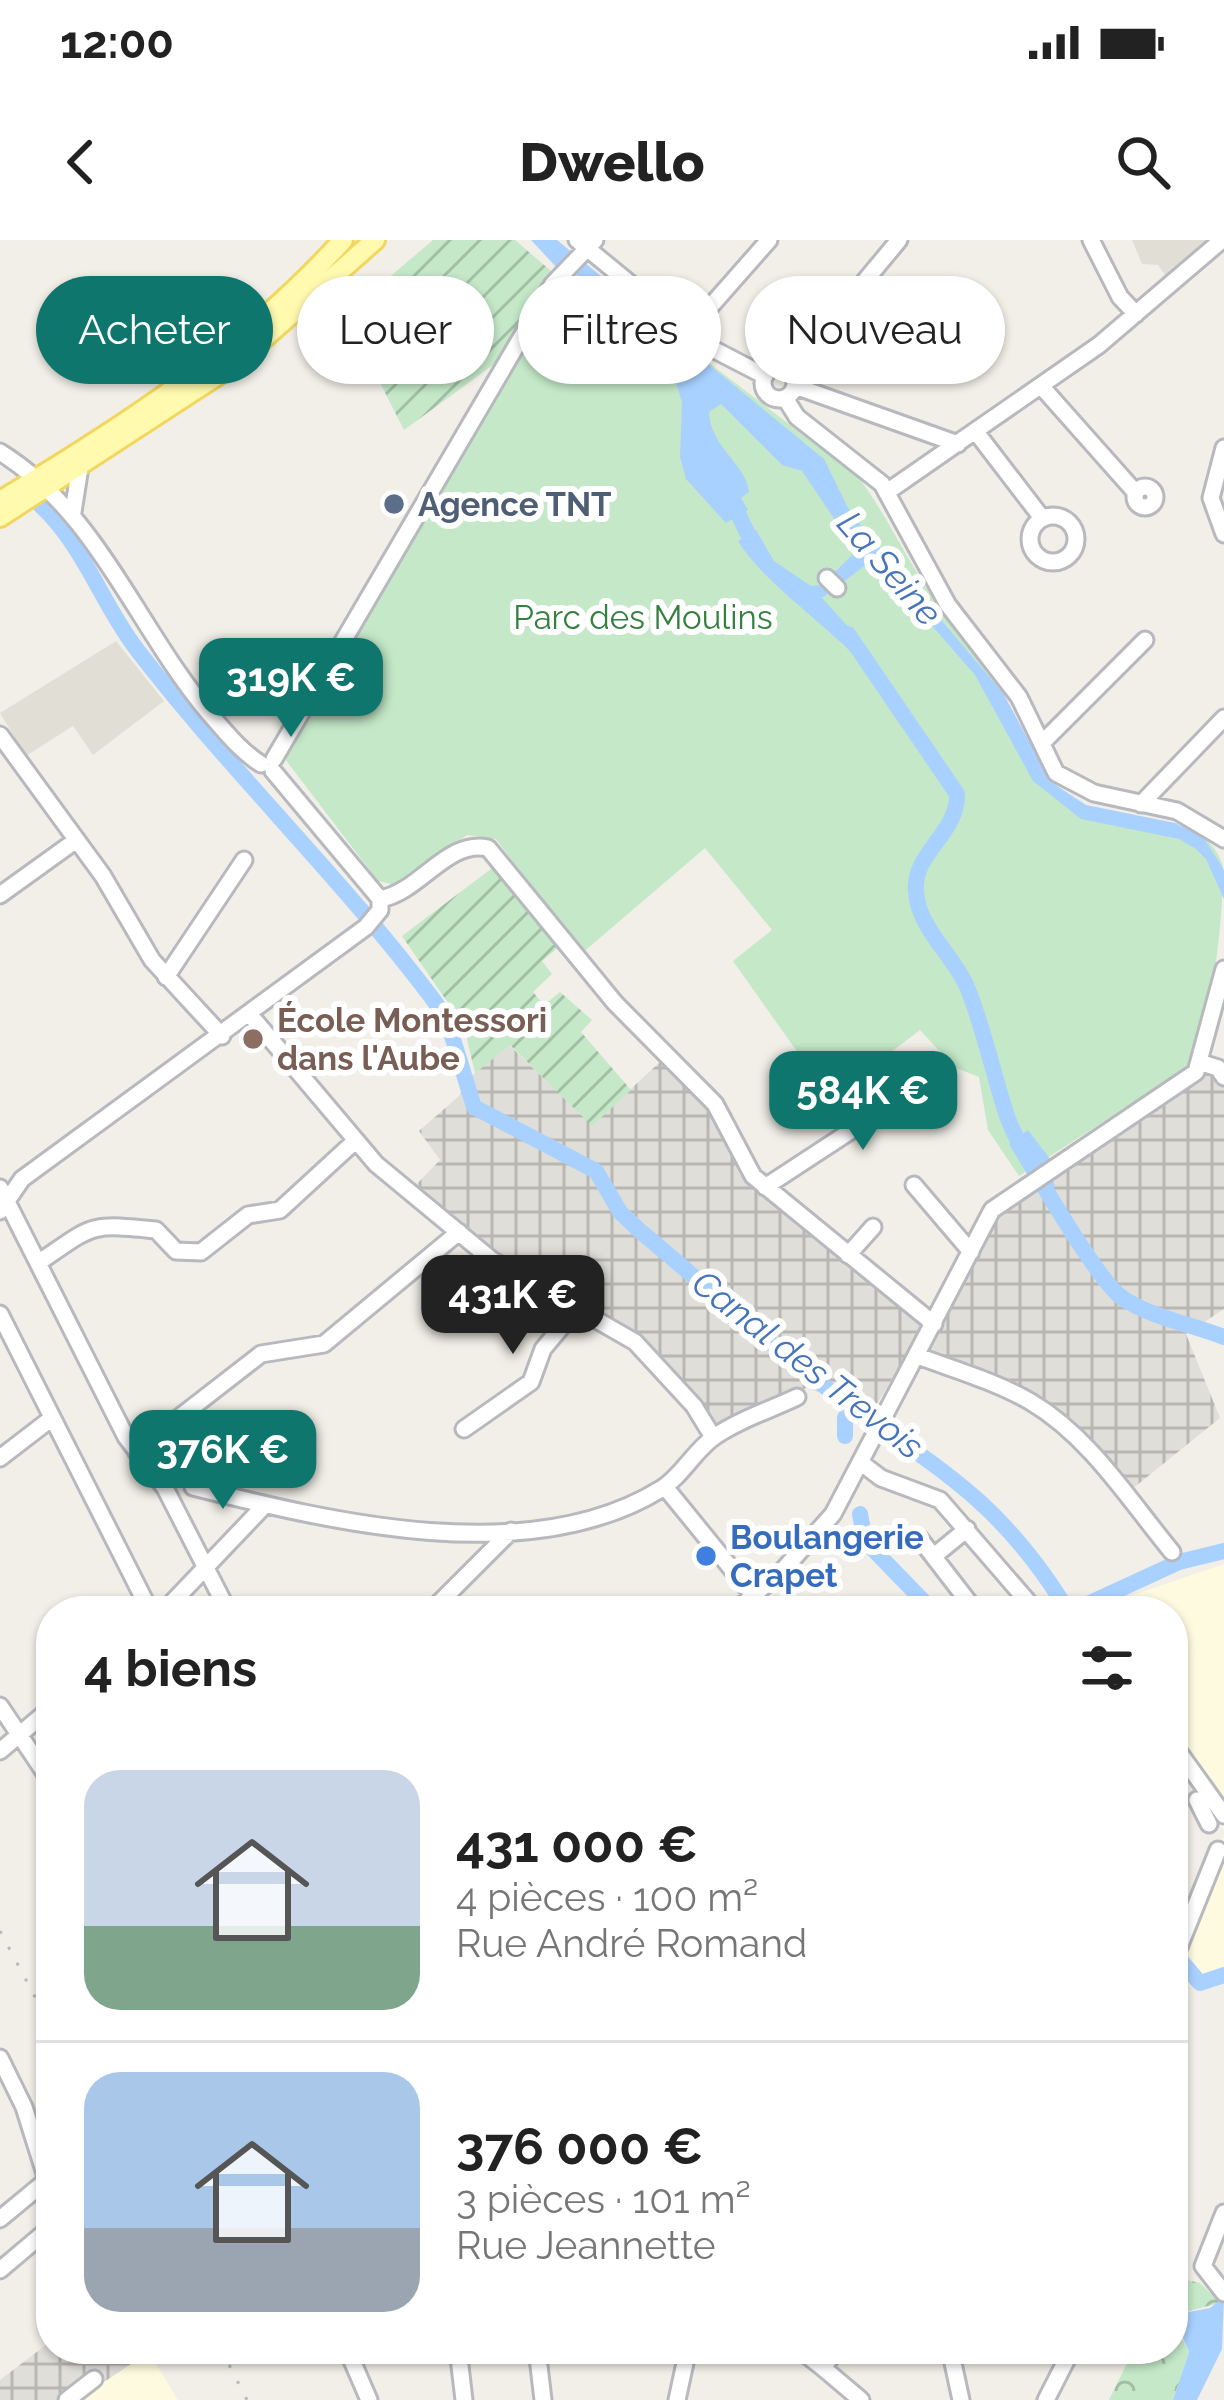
<!DOCTYPE html>
<html lang="fr">
<meta charset="utf-8">
<style>
:root{--surface:#fff;--page:#f6f6f6;--text:#222;--muted:#767676;--line:#e0e0e0;--accent:#0f766e}
body{margin:0;font-family:Raleway,sans-serif;background:var(--page);color:var(--text);height:100vh;display:flex;flex-direction:column;font-size:45px;white-space:nowrap}
*{box-sizing:border-box;margin:0}
p{font-size:39px;color:var(--muted)}
.icon{flex:none;width:66px;height:66px;fill:none;stroke:currentColor;stroke-width:2;stroke-linecap:round;stroke-linejoin:round}
.map{position:relative;flex:1;overflow:hidden}
.drawer{position:absolute;left:36px;top:1356px;width:1152px;height:768px;display:flex;flex-direction:column;background:var(--surface);border-radius:48px;box-shadow:0 3px 9px #0004}
.drawer>*{flex:none}
.guide{position:absolute;left:36px;top:36px;width:1152px;height:108px;display:flex;gap:24px}
.price{position:absolute;translate:-50% -102px;padding:0 27px;border-radius:24px;background:var(--accent);color:#fff;font-size:39px;line-height:78px;filter:drop-shadow(0 3px 6px #0008)}
.price::after{content:'';position:absolute;left:50%;top:72px;width:36px;height:27px;margin-left:-18px;background:inherit;clip-path:polygon(0 0,100% 0,50% 100%)}
.price.on{background:#222;color:#fff}
ul{padding:0;list-style:none}
li{display:flex;align-items:center;gap:36px;height:300px;padding:0 48px}
li+li{border-top:3px solid var(--line)}
li span{display:grid;place-items:center;flex:none;width:336px;height:240px;border-radius:36px;color:#555}
li>.icon{margin-inline-start:auto}
span .icon{width:144px;height:144px;fill:#fffc;stroke-width:1}
li b{font-size:51px}
h2{display:flex;justify-content:space-between;align-items:center;height:144px;padding:0 48px;font-size:51px}
.tag{padding:0 42px;border-radius:54px;background:var(--surface);box-shadow:0 3px 9px #0004;font-size:42px;line-height:108px}
.tag.on{background:var(--accent);color:#fff}
.status{display:flex;justify-content:space-between;align-items:center;height:84px;padding:0 60px;background:var(--surface);direction:ltr}
.status svg{height:33px;fill:currentColor}
header{display:flex;justify-content:space-between;align-items:center;height:156px;padding:0 48px;background:var(--surface);font-size:54px;font-weight:800}
.map>svg:first-child{display:block}
.commercial{fill:#fefadf}
.industrial{fill:url(#industrial-grid)}
.education{fill:#e1dfd5}
.forest{fill:url(#forest-crowns)}
.park{fill:#c4e8c8}
.garden{fill:url(#garden-furrows)}
.water{fill:#a9d1ff}
.lines{fill:none;stroke-linecap:round;stroke-linejoin:round}
.river{stroke:#a9d1ff;stroke-width:16}
.minor-casing{stroke:#b7b9be;stroke-width:21}
.major-casing{stroke:#f2d75f;stroke-width:24}
.minor{stroke:#fff;stroke-width:15}
.major{stroke:#fffaae;stroke-width:18}
.rail{stroke:#b7b8b8;stroke-width:3;stroke-dasharray:3 15;stroke-linecap:butt}
.service-dot{fill:#5c6f8a;stroke:#fff;stroke-width:4.5}
.education-dot{fill:#8d6e63;stroke:#fff;stroke-width:4.5}
.shop-dot{fill:#3f7fe0;stroke:#fff;stroke-width:4.5}
.labels{text-anchor:middle;stroke-width:12;stroke-linejoin:round;paint-order:stroke}
.service-label{font-size:33px;font-weight:bold;fill:#4e5e75;stroke:#fff;text-anchor:start}
.park-label{font-size:33px;fill:#34813f;stroke:#fff}
.education-label{font-size:33px;font-weight:bold;fill:#785e54;stroke:#fff;text-anchor:start}
.shop-label{font-size:33px;font-weight:bold;fill:#366cbe;stroke:#fff;text-anchor:start}
.water-label{font-size:36px;font-style:italic;fill:#4675bc;stroke:#fff}
</style>
<div class="status"><b>12:00</b><svg viewBox="0 0 49 12"><path d="M0 12V9h3v3zM5 12V6h3v6zM10 12V3h3v9zM15 12V0h3v12zM26 1h20v11H26zM47 4h2v5h-2z"/></svg></div>
<header><svg class="icon" aria-label="back" viewBox="0 0 24 24"><path d="M15 5l-7 7 7 7"/></svg>Dwello<svg class="icon" aria-label="search" viewBox="0 0 24 24"><circle cx="10" cy="10" r="6"/><path d="M15 15l6 6"/></svg></header>
<div class="map">
<svg width="1224" height="2160" viewBox="0 0 1224 2160">
<defs>
<pattern id="industrial-grid" width="8" height="8" patternUnits="userSpaceOnUse" patternTransform="scale(3)"><rect width="8" height="8" fill="#e0ded9"/><path d="M0 4h8M4 0v8" fill="none" stroke="#b9b7b4"/></pattern>
<pattern id="forest-crowns" width="20" height="18" patternUnits="userSpaceOnUse" patternTransform="scale(3)"><rect width="20" height="18" fill="#c4e8c8"/><path d="M2 6a3 3 0 1 1 6 0M12 15a3 3 0 1 1 6 0" fill="none" stroke="#a2bfa6"/></pattern>
<pattern id="garden-furrows" width="10" height="10" patternUnits="userSpaceOnUse" patternTransform="scale(3)"><rect width="10" height="10" fill="#c4e8c8"/><path d="M-1 1l2-2M0 10L10 0M9 11l2-2" fill="none" stroke="#a2bfa6"/></pattern>
</defs>
<rect width="100%" height="100%" fill="#f1efe7"/>
<path class="commercial" d="M 1224,1324 L 1224,1591 L 1173,1509 L 1173,1371 L 1086,1371 Z
M 1224,1596 L 1224,1731 L 1207,1741 L 1184,1709 Z
M 149,2112 L 178,2160 L 77,2160 Z"/>
<path class="industrial" d="M 509,805 L 592,885 L 661,821 L 715,877 L 739,933 L 759,954 L 924,1085 L 874,1169 L 806,1148 L 721,1191 L 621,1085 L 512,1027 L 413,948 L 440,920 L 419,891 L 459,856 L 469,838 Z
M 1209,828 L 1224,843 L 1224,1069 L 1186,1094 L 1220,1178 L 1126,1254 L 1061,1187 L 1007,1149 L 915,1119 L 996,963 Z
M 51,2101 L 51,2109 L 149,2112 L 77,2160 L 0,2160 L 0,2140 Z"/>
<path class="education" d="M 1132,0 L 1212,0 L 1168,39 L 1158,25 L 1142,24 Z
M 116,401 L 164,461 L 93,515 L 73,486 L 26,516 L 0,473 Z"/>
<path class="forest" d="M 1187,2040 L 1200,2043 L 1220,2063 L 1173,2075 L 1173,2046 Z
M 1173,2081 L 1189,2112 L 1173,2160 L 1109,2160 L 1134,2109 L 1173,2109 Z"/>
<path class="park" d="M 583,26 L 859,238 C 887,276 905,316 931,355 C 953,388 981,418 1001,451 C 1024,489 1036,530 1071,558 C 1110,589 1203,562 1223,626 C 1224,672 1212,780 1193,824 L 1019,936 L 988,890 L 979,837 L 954,827 L 920,790 L 830,858 L 733,721 L 772,690 L 705,608 L 581,714 L 496,599 L 467,595 L 400,646 L 378,641 L 285,519 L 529,98 Z"/>
<path class="garden" d="M 433,0 L 515,0 L 551,31 L 497,122 L 404,190 L 364,111 L 374,105 L 352,69 Z
M 495,626 L 560,706 L 542,721 L 552,734 L 533,752 L 544,765 L 560,752 L 592,780 L 581,792 L 631,850 L 592,886 L 510,805 L 475,833 L 464,786 L 402,696 Z"/>
<path class="water" d="M 531,0 L 557,0 L 824,219 L 851,274 L 1003,453 L 1051,542 L 1086,565 L 1175,583 L 1203,597 L 1224,630 L 1224,659 L 1206,619 L 1196,609 L 1179,599 L 1081,579 L 1033,541 L 975,435 L 885,332 L 867,324 L 822,358 L 864,404 L 853,414 C 819,380 761,339 738,301 L 756,290 L 774,321 L 811,346 L 822,345 L 856,311 L 802,231 L 782,225 L 721,164 L 709,172 C 710,207 747,225 749,252 L 741,258 L 748,270 L 726,283 L 686,239 L 680,217 L 682,162 L 665,107 L 575,33 L 558,29 Z
M 1028,890 L 1050,919 L 1044,925 L 1055,945 L 1039,954 L 1009,904 Z
M 1224,2057 L 1222,2109 L 1197,2160 L 1173,2160 L 1189,2112 L 1173,2075 L 1210,2068 Z"/>
<g class="lines">
<path class="river" d="M 729,255 L 757,313
M 41,266 C 85,307 102,365 138,411 C 232,533 343,639 435,762 L 448,783 L 474,867 L 596,931 L 620,972 L 640,991 C 714,1052 787,1122 866,1177 C 953,1237 1005,1271 1063,1363 L 1079,1368 L 1179,1322 L 1224,1311
M 848,394 L 957,554 C 958,594 913,612 916,651 C 918,689 953,714 967,747 C 985,791 993,835 1008,879 C 1019,909 1097,1039 1121,1057 C 1147,1076 1193,1085 1224,1097
M 845,1196 L 845,1178 L 853,1166
M 860,1274 L 865,1301 L 933,1371
M 1173,1712 L 1200,1743 L 1224,1735"/>
<defs>
<path id="minor" d="M 577,0 L 705,105 L 765,136
M 1091,0 L 1120,57 L 1136,74
M 688,92 L 769,0
M763 143a16 16 0 1 1 32 0a16 16 0 1 1-32 0Z
M 790,131 L 899,0
M 795,146 L 958,204
M 1041,146 L 1136,253
M 785,158 L 797,177 L 882,244 L 948,365 L 1019,457 L 1056,533 L 1094,553 L 1177,571 L 1224,599
M 976,192 L 1042,278
M 1224,208 L 1211,258 L 1224,294
M 0,212 C 98,273 136,386 208,472 C 225,491 239,510 261,524
M1135 257a10 10 0 1 1 20 0a10 10 0 1 1-20 0Z
M 887,252 L 1099,105 L 1222,0
M 73,272 L 80,227
M1030 299a23 23 0 1 1 46 0a23 23 0 1 1-46 0Z
M 827,338 L 837,348
M 0,495 L 103,636 L 152,720 L 222,796
M 1042,503 L 1145,400
M 274,519 L 552,45 L 595,0
M 273,531 L 380,659
M 1141,564 L 1224,478
M 0,655 L 75,601
M 380,659 C 420,652 447,599 488,608 L 615,763 L 715,864 L 753,936 L 934,1084
M 166,737 L 244,620
M 251,776 L 376,924 L 492,1020 L 635,1102 L 694,1166 L 713,1197
M 1202,823 L 1218,828 L 1224,837
M 914,945 L 971,1012
M 765,947 L 933,837
M 0,948 L 126,1197 L 165,1248 L 228,1371
M 0,971 L 22,939 L 366,687 L 380,670 L 380,659
M 848,1015 L 873,987
M 38,1023 C 94,985 87,983 156,990 L 176,1011 L 201,1012 L 248,975 L 280,970 L 354,902
M 0,1074 L 150,1371
M 918,1116 C 955,1130 997,1142 1031,1162 C 1090,1197 1129,1260 1172,1312
M 464,1189 L 531,1142 L 543,1109 L 579,1066
M 136,1211 L 261,1114 L 324,1104 L 459,992
M 0,1218 L 52,1178
M 860,1222 L 881,1238 L 940,1260 L 1036,1371
M 193,1247 C 332,1282 530,1330 661,1249 C 682,1236 694,1211 714,1197 C 738,1180 770,1170 797,1157
M 665,1247 L 766,1371
M 886,1296 L 920,1299 L 974,1369
M 934,1316 L 967,1289
M 164,1371 L 265,1265
M 431,1371 L 511,1291
M 735,1371 L 783,1330 L 833,1274 L 992,970 L 1196,832 L 1224,729
M 0,1466 L 51,1542
M 1173,1504 L 1224,1575
M 0,1511 L 51,1468
M 1197,1560 L 1209,1584
M 1173,1722 L 1218,1610
M 0,1818 L 24,1867 L 47,1940 L 0,1979
M 1224,1973 L 1203,2026 L 1224,2053
M 0,2030 L 51,1987
M 347,2109 L 369,2160
M 458,2109 L 464,2160
M 537,2109 L 543,2160
M 799,2109 L 822,2127
M 839,2109 L 822,2127 L 861,2160
M 950,2109 L 961,2160
M 67,2160 L 94,2139
M 677,2160 L 688,2109
M 1046,2160 L 1072,2109"/>
<path id="major" d="M 0,261 C 123,187 246,108 343,0
M 0,277 L 235,124 L 375,0"/>
</defs>
<use href="#minor" class="minor-casing"/>
<use href="#major" class="major-casing"/>
<use href="#minor" class="minor"/>
<use href="#major" class="major"/>
<path class="rail" d="M 0,1691 L 51,1787
M 221,2109 L 247,2160"/>
</g>
<circle class="service-dot" cx="394" cy="264" r="12"/>
<circle class="education-dot" cx="253" cy="799" r="12"/>
<circle class="shop-dot" cx="706" cy="1316" r="12"/>
<g class="labels">
<g class="service-label">
<text x="418" y="276">Agence TNT</text>
</g>
<g class="park-label">
<text x="643" y="389">Parc des Moulins</text>
</g>
<g class="education-label">
<text x="277" y="792">École Montessori<tspan x="277" dy="38">dans l'Aube</tspan></text>
</g>
<g class="shop-label">
<text x="730" y="1309">Boulangerie<tspan x="730" dy="38">Crapet</tspan></text>
</g>
<g class="water-label">
<text transform="translate(890 328) rotate(49)" y="13">La Seine</text>
<text transform="translate(808 1124) rotate(38)" y="13">Canal des Trevois</text>
</g>
</g>
</svg>
<b class="price" style="left:291px;top:500px">319K €</b>
<b class="price" style="left:863px;top:913px">584K €</b>
<b class="price on" style="left:513px;top:1117px">431K €</b>
<b class="price" style="left:223px;top:1272px">376K €</b>
<div class="guide">
<a class="tag on">Acheter</a>
<a class="tag">Louer</a>
<a class="tag">Filtres</a>
<a class="tag">Nouveau</a>
</div>
<section class="drawer">
<h2>4 biens<svg class="icon" aria-label="filters" viewBox="0 0 24 24"><path d="M4 7h16M4 17h16"/><circle cx="9" cy="7" r="2"/><circle cx="15" cy="17" r="2"/></svg></h2>
<ul>
<li><span style="background:linear-gradient(#c9d6e8 65%,#7fa58c 0)"><svg class="icon" aria-label="home" viewBox="0 0 24 24"><path d="M3 11l9-7 9 7M6 9v11h12V9"/></svg></span><div><b>431 000 €</b><p>4 pièces · 100 m²</p><p>Rue André Romand</p></div></li>
<li><span style="background:linear-gradient(#a9c7e8 65%,#9aa5b1 0)"><svg class="icon" aria-label="home" viewBox="0 0 24 24"><path d="M3 11l9-7 9 7M6 9v11h12V9"/></svg></span><div><b>376 000 €</b><p>3 pièces · 101 m²</p><p>Rue Jeannette</p></div></li>
</ul>
</section>
</div>
